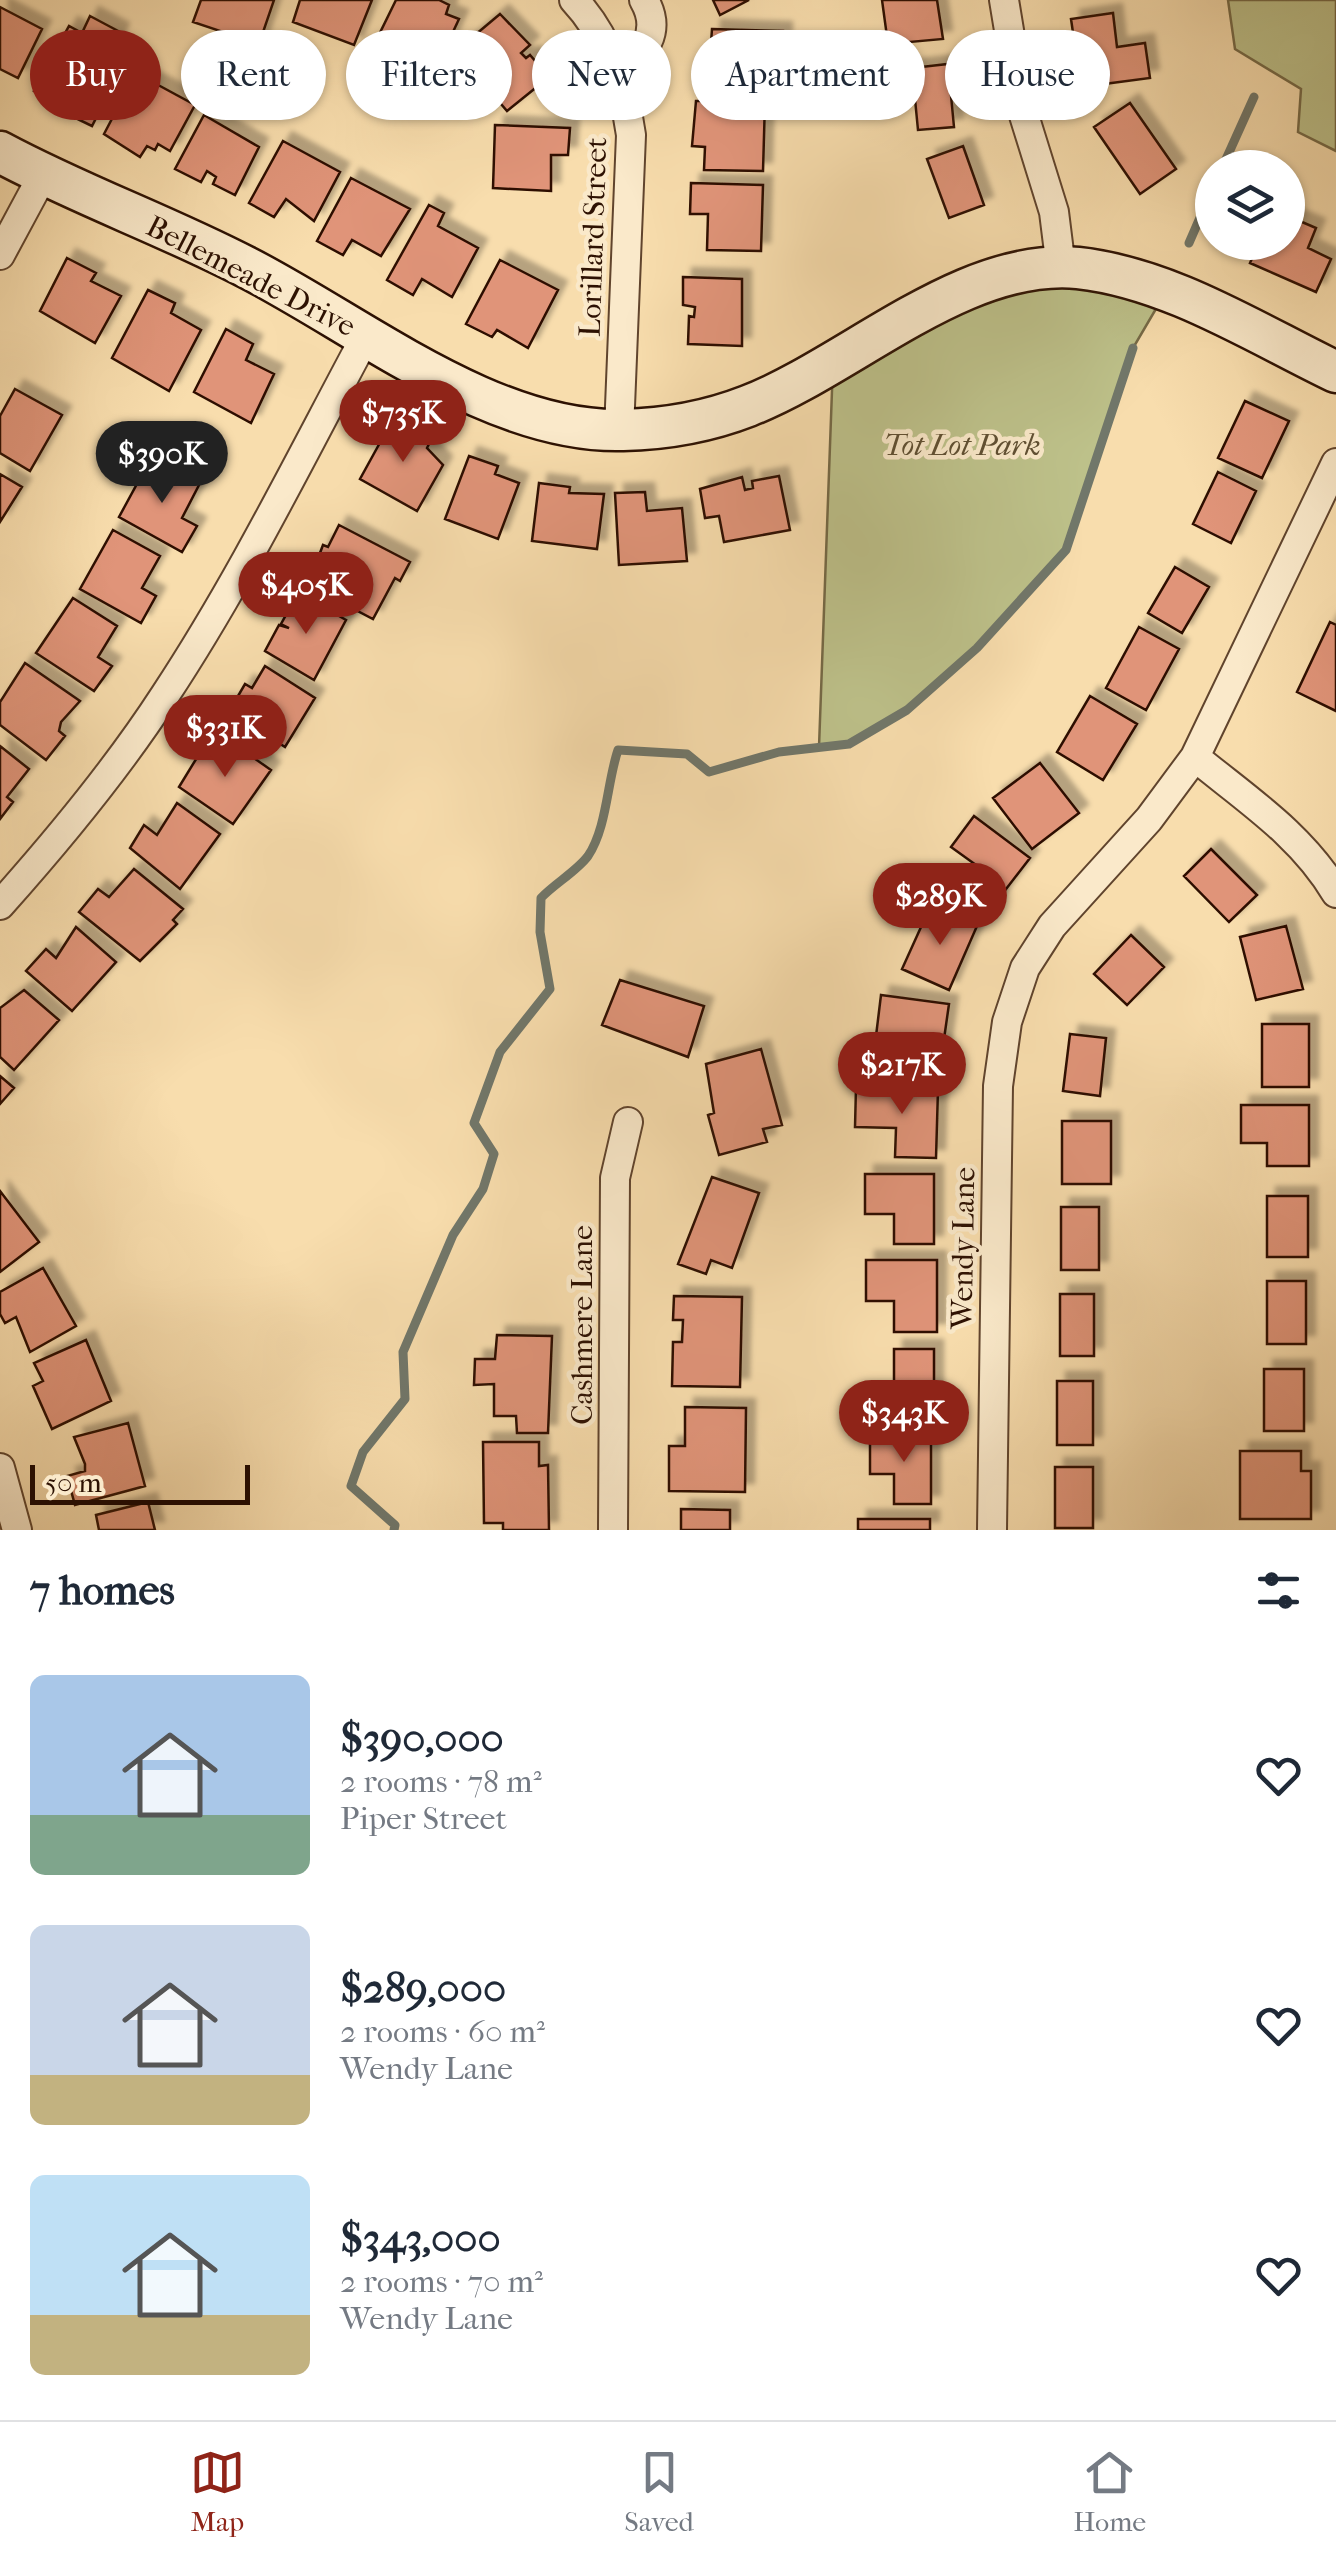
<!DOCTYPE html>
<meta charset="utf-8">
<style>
:root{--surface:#fff;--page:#f2f2f3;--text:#1f2937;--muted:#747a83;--line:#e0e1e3;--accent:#8f2418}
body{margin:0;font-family:"IM FELL French Canon",serif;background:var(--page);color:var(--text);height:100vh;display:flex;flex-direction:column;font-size:38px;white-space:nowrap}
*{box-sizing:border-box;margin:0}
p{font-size:32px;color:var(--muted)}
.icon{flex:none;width:55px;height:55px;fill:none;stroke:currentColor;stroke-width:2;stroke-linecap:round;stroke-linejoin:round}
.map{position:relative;height:1530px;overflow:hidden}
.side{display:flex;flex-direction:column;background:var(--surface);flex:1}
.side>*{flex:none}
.top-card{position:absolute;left:30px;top:30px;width:1278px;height:90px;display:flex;gap:20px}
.controls{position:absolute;left:1195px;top:150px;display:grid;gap:20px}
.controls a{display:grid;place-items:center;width:110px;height:110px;border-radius:50%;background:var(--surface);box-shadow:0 2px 8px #0004;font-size:50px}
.scale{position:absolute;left:30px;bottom:25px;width:220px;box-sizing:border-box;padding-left:10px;border:5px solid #2d1102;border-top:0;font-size:28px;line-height:35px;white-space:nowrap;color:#2d1102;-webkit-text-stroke:8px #fae9ca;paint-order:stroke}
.price{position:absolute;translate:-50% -85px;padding:0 22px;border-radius:35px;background:var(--accent);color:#fff;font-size:32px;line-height:65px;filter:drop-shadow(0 2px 5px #0008)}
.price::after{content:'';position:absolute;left:50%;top:60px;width:30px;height:22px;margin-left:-15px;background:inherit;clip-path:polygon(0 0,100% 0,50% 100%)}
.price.selected{background:#222;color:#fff}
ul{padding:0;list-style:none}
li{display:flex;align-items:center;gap:30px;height:250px;padding:0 30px}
li span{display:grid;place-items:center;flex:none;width:280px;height:200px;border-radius:15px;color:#555}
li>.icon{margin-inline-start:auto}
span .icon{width:120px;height:120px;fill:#fffc;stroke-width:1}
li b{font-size:42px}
h2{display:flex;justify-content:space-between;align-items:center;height:120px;padding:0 30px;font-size:42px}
.tag{padding:0 35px;border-radius:45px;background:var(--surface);box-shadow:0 2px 8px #0004;font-size:35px;line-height:90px}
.tag.selected{background:var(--accent);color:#fff}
.tab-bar{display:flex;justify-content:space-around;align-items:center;height:140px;border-top:2px solid var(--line);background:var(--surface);font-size:28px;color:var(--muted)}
.tab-bar a{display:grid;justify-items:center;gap:5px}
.tab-bar .selected{color:var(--accent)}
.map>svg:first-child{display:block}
.green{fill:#bdc18a;stroke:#756946;stroke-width:2.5}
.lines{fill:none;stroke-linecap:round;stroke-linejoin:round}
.stream{stroke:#71776a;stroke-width:9}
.building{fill:#e09479;stroke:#2d1102;stroke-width:2.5;filter:url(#shadow)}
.street-casing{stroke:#60442d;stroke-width:32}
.secondary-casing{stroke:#2d1102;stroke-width:45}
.street{stroke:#fae9ca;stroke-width:28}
.secondary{stroke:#fae9ca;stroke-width:40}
.labels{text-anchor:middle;stroke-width:9;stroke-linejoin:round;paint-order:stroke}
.street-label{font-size:30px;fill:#2d1102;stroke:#fae9ca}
.park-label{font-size:30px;font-style:italic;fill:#5f4f32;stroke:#fae9ca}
</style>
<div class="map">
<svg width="1336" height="1530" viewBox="0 0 1336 1530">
<defs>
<filter id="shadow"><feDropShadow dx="9" dy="-9" stdDeviation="2.5" flood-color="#0004"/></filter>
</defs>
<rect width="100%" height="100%" fill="#f8ddad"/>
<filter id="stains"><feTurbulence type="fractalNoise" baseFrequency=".002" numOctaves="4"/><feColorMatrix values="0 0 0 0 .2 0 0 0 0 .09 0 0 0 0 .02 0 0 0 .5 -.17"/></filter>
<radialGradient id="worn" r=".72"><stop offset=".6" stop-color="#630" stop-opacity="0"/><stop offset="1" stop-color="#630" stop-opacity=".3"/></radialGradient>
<path class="green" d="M 1228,0 L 1336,0 L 1336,151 L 1298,132 L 1301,89 L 1235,49 Z
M 1003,277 L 1167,290 L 1133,348 L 1066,550 L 977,648 L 907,710 L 849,744 L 819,747 L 833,363 Z"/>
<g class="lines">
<path class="stream" d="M 1222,168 L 1254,97
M 1189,243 L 1212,190
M 394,1530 L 395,1525 L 351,1486 L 363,1452 L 405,1399 L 403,1352 L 453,1235 L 483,1189 L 494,1154 L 474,1123 L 500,1052 L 550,989 L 540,932 L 541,898 C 554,884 577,871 588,856 C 607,828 607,782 618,750 L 687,754 L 709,772 L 779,752 L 849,744 L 907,710 L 977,648 L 1066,550 L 1133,348"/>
</g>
<path class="building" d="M 201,0 L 274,0 L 259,44 L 193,22 Z
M 300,0 L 372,0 L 354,45 L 293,22 Z
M 396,0 L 439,0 L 449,5 L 446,14 L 459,19 L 433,75 L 373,47 Z
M 713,0 L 749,0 L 720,15 Z
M 882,0 L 937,0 L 943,39 L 888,44 Z
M 0,7 L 42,29 L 18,78 L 0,69 Z
M 1113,13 L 1117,47 L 1145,43 L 1150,78 L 1081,87 L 1071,19 Z
M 500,14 L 530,45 L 521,53 L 526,58 L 530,55 L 549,77 L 507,111 L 456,51 Z
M 90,16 L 120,32 L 111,51 L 126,59 L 92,126 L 65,113 L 68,108 L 34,91 L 69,26 L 82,33 Z
M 712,29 L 783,31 L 781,96 L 734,96 L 734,58 L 710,57 Z
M 948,64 L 954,127 L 918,130 L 912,68 Z
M 136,73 L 195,105 L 170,151 L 158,144 L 155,150 L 147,146 L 140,157 L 104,134 Z
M 696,101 L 765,101 L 763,171 L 704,170 L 705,147 L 692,146 Z
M 1130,103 L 1176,169 L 1140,194 L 1094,127 Z
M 204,115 L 259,147 L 235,195 L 213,184 L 216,177 L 207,171 L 201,182 L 175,169 Z
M 495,125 L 570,128 L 568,155 L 551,155 L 551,191 L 493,188 Z
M 283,141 L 340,172 L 314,221 L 286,199 L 274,217 L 249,203 Z
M 963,146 L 984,205 L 949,218 L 927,159 Z
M 351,178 L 410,209 L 381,256 L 352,240 L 343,255 L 317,241 Z
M 691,183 L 763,185 L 761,251 L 707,250 L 708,214 L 690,214 Z
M 429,205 L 444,213 L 438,226 L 478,248 L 452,297 L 422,279 L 413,295 L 387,280 Z
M 1288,216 L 1316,228 L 1308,248 L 1331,259 L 1316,292 L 1250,263 L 1259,242 L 1288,242 Z
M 67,258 L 96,273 L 91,281 L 121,296 L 95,343 L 40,311 Z
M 500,260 L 558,290 L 528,348 L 497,330 L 492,337 L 466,324 Z
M 683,277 L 742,279 L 742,346 L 688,344 L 689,316 L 694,317 L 695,307 L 683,305 Z
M 148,290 L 175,303 L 171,313 L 201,330 L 169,391 L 112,358 Z
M 226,329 L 253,344 L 246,360 L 274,374 L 251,423 L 194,392 Z
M 15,389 L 62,415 L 30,471 L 0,453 L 0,416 Z
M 1245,401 L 1289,421 L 1262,478 L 1218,458 Z
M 393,419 L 433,436 L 427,448 L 443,465 L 417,511 L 360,479 Z
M 469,456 L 498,466 L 495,474 L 519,483 L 498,539 L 445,519 Z
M 150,460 L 199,485 L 182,518 L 197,526 L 182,552 L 119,517 Z
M 1218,472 L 1256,491 L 1231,543 L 1193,524 Z
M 0,474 L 22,487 L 0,522 Z
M 779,476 L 790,530 L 724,542 L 719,516 L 705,518 L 700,489 L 742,477 L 745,490 L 753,488 L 752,481 Z
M 539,483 L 570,487 L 569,493 L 604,494 L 597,549 L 532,541 Z
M 645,492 L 647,511 L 682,508 L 687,561 L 619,565 L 615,493 Z
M 339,525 L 410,562 L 400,581 L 395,578 L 373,619 L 308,585 L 323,545 L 328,547 Z
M 113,530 L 160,556 L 142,588 L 156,596 L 141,623 L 80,589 Z
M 1175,567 L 1209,587 L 1182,633 L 1148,613 Z
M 296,597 L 304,602 L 306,597 L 346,620 L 314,680 L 265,651 L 279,625 L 289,628 L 281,624 Z
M 73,598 L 117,626 L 98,657 L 112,666 L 94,691 L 36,653 Z
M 1330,622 L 1336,625 L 1336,711 L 1297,692 Z
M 1139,627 L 1179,649 L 1146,710 L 1106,688 Z
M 25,663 L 80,701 L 61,722 L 59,731 L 65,736 L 46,760 L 0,725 L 0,702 Z
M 265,666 L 315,698 L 285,747 L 257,729 L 250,736 L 224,720 L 245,684 L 252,688 Z
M 1090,696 L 1137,724 L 1103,780 L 1057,752 Z
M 224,737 L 271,770 L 233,824 L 179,787 L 201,751 L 210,757 Z
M 0,746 L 29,769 L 7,797 L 13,802 L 0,819 Z
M 1040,763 L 1079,813 L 1032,849 L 993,798 Z
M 177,803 L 220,834 L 180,889 L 130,848 L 144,825 L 157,835 Z
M 974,816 L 1030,858 L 986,915 L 955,892 L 976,865 L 951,847 Z
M 1211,849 L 1257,895 L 1229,922 L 1184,876 Z
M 134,869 L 183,909 L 173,920 L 177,924 L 140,961 L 79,912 L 98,889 L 109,897 Z
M 931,905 L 977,926 L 949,990 L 902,969 Z
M 1286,926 L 1303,989 L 1256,1000 L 1240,937 Z
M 76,927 L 116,962 L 72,1011 L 26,971 L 46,949 L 56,958 Z
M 1131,935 L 1164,967 L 1127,1005 L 1094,974 Z
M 620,980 L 704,1006 L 688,1057 L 602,1025 Z
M 24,990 L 59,1020 L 14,1070 L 0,1057 L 0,1008 Z
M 881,995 L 949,1004 L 939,1074 L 901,1069 L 906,1040 L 876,1036 Z
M 1262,1024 L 1309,1024 L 1309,1087 L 1262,1087 Z
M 1070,1034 L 1106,1038 L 1100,1096 L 1063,1091 Z
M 761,1049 L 782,1125 L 763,1129 L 767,1142 L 719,1155 L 708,1115 L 714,1113 L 706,1064 Z
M 0,1076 L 14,1088 L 0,1104 Z
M 856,1087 L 938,1089 L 936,1158 L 895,1157 L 896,1128 L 855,1127 Z
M 1241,1105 L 1309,1105 L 1309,1166 L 1267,1166 L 1267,1143 L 1241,1143 Z
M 1062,1121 L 1111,1121 L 1111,1184 L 1062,1184 Z
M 865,1174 L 934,1174 L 934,1244 L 894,1244 L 894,1214 L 865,1214 Z
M 712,1177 L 759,1193 L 732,1268 L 711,1260 L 706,1274 L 678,1264 Z
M 0,1191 L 39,1242 L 0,1272 Z
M 1267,1196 L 1308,1196 L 1308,1257 L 1267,1257 Z
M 1061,1207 L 1099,1207 L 1099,1270 L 1061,1270 Z
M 866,1260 L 937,1260 L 937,1332 L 894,1332 L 894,1301 L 866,1301 Z
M 43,1268 L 76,1326 L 30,1352 L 16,1317 L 5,1323 L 0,1314 L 0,1292 Z
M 1267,1281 L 1306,1281 L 1306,1344 L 1267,1344 Z
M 1060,1294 L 1094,1294 L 1094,1356 L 1060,1356 Z
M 674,1296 L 742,1297 L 740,1387 L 672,1386 L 673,1342 L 682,1342 L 683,1320 L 673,1320 Z
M 497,1335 L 552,1336 L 548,1433 L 517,1433 L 516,1416 L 494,1416 L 494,1384 L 474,1385 L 475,1359 L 495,1359 Z
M 86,1340 L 111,1401 L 52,1429 L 33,1386 L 43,1381 L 34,1363 Z
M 894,1349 L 934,1349 L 934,1419 L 894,1419 Z
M 1264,1369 L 1304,1369 L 1304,1431 L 1264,1431 Z
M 1057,1381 L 1093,1381 L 1093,1445 L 1057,1445 Z
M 685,1407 L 746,1408 L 745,1492 L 669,1491 L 669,1446 L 685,1446 Z
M 128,1423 L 145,1486 L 75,1505 L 67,1476 L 85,1471 L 85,1464 L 74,1437 Z
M 870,1434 L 931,1434 L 931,1504 L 894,1504 L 894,1474 L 870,1474 Z
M 483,1442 L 539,1442 L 539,1466 L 548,1465 L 549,1530 L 503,1530 L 503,1523 L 484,1523 Z
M 1240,1451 L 1301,1451 L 1301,1471 L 1311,1471 L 1311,1519 L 1240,1519 Z
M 1055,1467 L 1093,1467 L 1093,1528 L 1055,1528 Z
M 148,1502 L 155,1530 L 99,1530 L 96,1515 Z
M 681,1509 L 730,1510 L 730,1530 L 681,1530 Z
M 858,1519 L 930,1519 L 930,1530 L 858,1530 Z"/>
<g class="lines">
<defs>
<path id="street" d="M 574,0 C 609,37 624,86 631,135 L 619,431
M 1004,0 L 1022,109 L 1054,212 L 1061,268
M 617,71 C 645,55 662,31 644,0
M 0,255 L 43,175
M 1195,757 C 1246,799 1302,835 1336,893
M 0,905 C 59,839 117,769 165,695 C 241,580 302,455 367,334
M 0,1468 L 17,1530
M 613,1530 L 615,1178 L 628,1122
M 992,1530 L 998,1086 L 1007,1022 L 1025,968 L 1052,926 L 1149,819 L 1195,757 L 1336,463"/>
<path id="secondary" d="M 0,152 C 80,195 165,225 246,267 C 358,324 492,434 623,430 C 667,429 707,422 748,406 C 851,366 963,257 1078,268 C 1170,278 1255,333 1336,372"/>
</defs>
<use href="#street" class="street-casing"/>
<use href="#secondary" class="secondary-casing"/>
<use href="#street" class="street"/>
<use href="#secondary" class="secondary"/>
</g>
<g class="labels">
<g class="street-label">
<text transform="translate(593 237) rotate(-88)" y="10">Lorillard Street</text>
<text transform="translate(251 276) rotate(27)" y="10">Bellemeade Drive</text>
<text transform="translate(963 1248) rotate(-89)" y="10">Wendy Lane</text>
<text transform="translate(582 1325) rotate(-90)" y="10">Cashmere Lane</text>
</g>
<g class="park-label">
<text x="962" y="455">Tot Lot Park</text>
</g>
</g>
<rect width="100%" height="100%" filter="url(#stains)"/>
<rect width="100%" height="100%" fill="url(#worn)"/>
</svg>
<div class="controls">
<a><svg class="icon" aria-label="layers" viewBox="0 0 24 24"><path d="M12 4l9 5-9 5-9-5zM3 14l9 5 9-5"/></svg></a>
</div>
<div class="scale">50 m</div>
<b class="price" style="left:403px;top:465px">$735K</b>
<b class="price selected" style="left:162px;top:506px">$390K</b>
<b class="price" style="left:306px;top:637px">$405K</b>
<b class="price" style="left:225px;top:780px">$331K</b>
<b class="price" style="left:940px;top:948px">$289K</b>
<b class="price" style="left:902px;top:1117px">$217K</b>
<b class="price" style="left:904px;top:1465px">$343K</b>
<div class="top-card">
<a class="tag selected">Buy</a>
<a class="tag">Rent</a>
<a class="tag">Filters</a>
<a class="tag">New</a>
<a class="tag">Apartment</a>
<a class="tag">House</a>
</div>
</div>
<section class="side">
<h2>7 homes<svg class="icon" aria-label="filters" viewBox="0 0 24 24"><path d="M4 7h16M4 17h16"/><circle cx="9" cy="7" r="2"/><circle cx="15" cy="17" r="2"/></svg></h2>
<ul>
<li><span style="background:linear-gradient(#a9c7e8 70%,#7fa58c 0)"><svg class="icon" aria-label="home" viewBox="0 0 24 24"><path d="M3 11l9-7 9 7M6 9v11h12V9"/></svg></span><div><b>$390,000</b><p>2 rooms · 78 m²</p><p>Piper Street</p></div><svg class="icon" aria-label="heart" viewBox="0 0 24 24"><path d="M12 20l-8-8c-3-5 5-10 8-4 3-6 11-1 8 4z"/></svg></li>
<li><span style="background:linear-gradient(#c9d6e8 75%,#c2b280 0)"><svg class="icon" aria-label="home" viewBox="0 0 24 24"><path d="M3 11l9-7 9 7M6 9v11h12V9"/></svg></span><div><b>$289,000</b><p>2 rooms · 60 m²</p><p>Wendy Lane</p></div><svg class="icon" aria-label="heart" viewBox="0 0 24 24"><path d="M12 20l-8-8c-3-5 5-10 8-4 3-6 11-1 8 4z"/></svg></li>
<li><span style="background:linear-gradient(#bfe0f5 70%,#c2b280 0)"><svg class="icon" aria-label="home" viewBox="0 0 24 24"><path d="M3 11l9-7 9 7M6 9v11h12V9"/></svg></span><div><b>$343,000</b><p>2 rooms · 70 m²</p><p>Wendy Lane</p></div><svg class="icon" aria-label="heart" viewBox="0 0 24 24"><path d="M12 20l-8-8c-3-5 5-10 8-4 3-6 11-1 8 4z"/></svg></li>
</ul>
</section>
<nav class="tab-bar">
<a class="selected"><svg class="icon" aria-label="map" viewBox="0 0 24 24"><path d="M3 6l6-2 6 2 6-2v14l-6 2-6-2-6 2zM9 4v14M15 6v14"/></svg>Map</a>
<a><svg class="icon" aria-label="saved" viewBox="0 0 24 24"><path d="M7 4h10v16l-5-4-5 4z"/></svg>Saved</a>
<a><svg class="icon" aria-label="home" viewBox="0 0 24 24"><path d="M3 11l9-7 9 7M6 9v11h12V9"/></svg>Home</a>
</nav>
